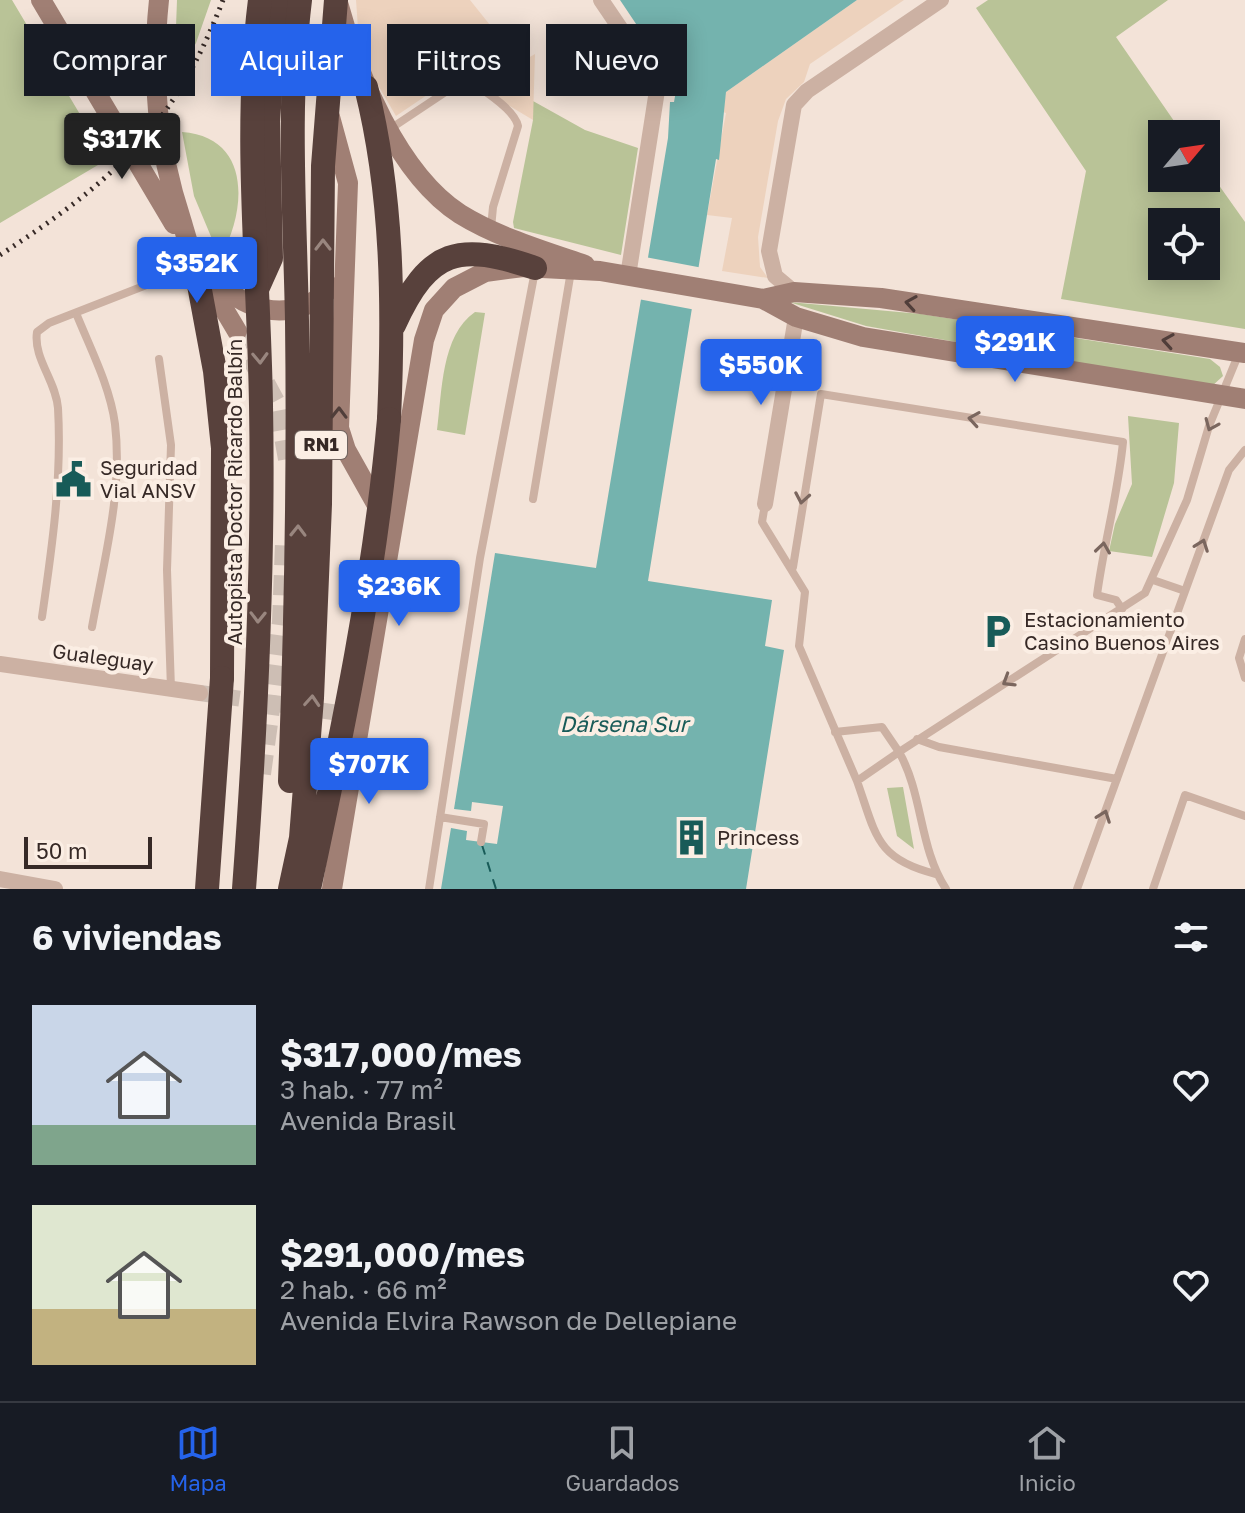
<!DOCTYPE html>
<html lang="es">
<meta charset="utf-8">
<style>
:root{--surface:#171b24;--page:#20242c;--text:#f1f3f6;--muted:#9ea1a6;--line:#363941;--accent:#2563eb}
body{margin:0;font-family:"Golos Text",sans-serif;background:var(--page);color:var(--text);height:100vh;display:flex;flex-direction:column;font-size:30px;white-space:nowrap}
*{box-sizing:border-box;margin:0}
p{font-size:26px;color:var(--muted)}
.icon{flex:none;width:44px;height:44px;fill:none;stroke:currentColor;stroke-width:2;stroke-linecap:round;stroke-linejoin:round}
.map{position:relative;height:889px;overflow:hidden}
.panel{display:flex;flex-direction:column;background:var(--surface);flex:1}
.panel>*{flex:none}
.banner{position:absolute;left:24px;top:24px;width:800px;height:72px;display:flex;gap:16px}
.needle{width:52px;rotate:61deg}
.buttons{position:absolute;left:1148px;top:120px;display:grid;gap:16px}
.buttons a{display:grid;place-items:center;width:72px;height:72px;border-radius:0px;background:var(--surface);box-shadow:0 4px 20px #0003;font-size:40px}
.scale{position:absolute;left:24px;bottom:20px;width:128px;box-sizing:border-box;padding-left:8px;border:4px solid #362926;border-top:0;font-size:22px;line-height:28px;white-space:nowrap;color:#362926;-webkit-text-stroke:6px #fbeee4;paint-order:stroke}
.price{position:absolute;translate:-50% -68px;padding:0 18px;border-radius:8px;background:var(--accent);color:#fff;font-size:26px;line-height:52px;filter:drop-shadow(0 2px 4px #0008)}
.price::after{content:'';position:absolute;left:50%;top:48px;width:24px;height:18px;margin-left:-12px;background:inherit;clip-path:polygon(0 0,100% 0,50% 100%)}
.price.active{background:#222;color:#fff}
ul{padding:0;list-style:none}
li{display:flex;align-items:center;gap:24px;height:200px;padding:0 32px}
li span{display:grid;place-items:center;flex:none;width:224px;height:160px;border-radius:0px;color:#555}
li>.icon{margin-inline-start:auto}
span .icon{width:96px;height:96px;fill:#fffc;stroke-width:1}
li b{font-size:34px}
h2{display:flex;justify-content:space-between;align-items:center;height:96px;padding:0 32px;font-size:34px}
.pill{padding:0 28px;border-radius:0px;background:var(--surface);box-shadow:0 4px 20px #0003;font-size:28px;line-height:72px}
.pill.active{background:var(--accent);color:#fff}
.tab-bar{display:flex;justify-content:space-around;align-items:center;height:112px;border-top:2px solid var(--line);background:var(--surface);font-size:22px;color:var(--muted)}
.tab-bar a{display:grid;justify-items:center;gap:4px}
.tab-bar .active{color:var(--accent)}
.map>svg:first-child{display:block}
.green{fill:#b9c397;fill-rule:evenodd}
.plaza{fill:#edd2bd}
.water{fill:#74b3ae}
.pier{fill:#f3e3d8}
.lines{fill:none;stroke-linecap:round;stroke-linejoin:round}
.ferry{stroke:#185b58;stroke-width:2;stroke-dasharray:10 8;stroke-linecap:butt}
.street-tunnel{stroke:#cdbeb4;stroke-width:16;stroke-dasharray:16 8;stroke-linecap:butt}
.secondary-tunnel{stroke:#cdbeb4;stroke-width:20;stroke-dasharray:20 10;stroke-linecap:butt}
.lane{stroke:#ccb1a3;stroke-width:8}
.street{stroke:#ccb1a3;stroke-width:16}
.secondary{stroke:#a07f74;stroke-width:20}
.highway{stroke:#58413c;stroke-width:24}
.rail{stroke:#362926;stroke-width:5;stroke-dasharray:2 6;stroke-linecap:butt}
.highway-bridge{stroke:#58413c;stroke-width:24}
.oneway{stroke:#99867f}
.oneway2{stroke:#503e3a}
.oneway3{stroke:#7a665e}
.labels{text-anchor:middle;stroke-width:8;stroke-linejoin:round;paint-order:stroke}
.shield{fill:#fbeee4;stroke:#71645f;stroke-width:2}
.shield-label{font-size:18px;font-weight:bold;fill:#362926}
.poi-label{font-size:20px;fill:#362926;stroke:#fbeee4;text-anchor:start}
.street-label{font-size:20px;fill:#362926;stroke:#fbeee4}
.water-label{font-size:22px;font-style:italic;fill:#185b58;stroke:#fbeee4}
</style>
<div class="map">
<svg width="1245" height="889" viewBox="0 0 1245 889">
<rect width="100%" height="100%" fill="#f3e3d8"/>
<path class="green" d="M 0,0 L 12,0 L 103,153 L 98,165 L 0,223 Z
M 177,0 L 211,0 L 196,43 L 174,81 Z
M 988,0 L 1168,0 L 1116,37 L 1183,134 L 1162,134 L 1162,178 L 1206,178 L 1206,167 L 1245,222 L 1245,329 L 1061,299 L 1086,171 L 976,8 ZM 1162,222 L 1206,222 L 1206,266 L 1162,266 Z
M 533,101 L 585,130 L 638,148 L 621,255 L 514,228 L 513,222 L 533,120 Z
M 182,132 C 252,137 247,211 220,258 L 194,196 Z
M 789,302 L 921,314 L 1210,359 L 1220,367 L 1223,376 L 1211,387 L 866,326 Z
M 475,312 L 485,313 L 465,435 L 437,430 C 442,393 441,335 475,312 Z
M 1128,416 L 1179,423 L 1174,483 L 1152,557 L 1109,551 L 1115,524 L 1132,484 Z
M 903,787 L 914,849 L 897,836 L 887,788 Z"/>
<path class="plaza" d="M 356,0 L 470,0 L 502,40 L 528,58 L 535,54 L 533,120 L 486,92 L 464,70 L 396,116 L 375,80 L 359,42 Z
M 857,0 L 904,0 L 810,64 L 804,82 L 786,99 L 778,121 L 758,237 L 760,267 L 768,278 L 722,271 L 732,218 L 707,215 L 726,113 L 723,112 L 726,92 Z"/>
<path class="water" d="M 620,0 L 857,0 L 726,92 L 719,160 L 716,159 L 648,581 L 772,600 L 765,646 L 784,650 L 746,889 L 441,889 L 451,828 L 467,831 L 466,840 L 497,844 L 503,806 L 472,802 L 471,811 L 454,809 L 495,553 L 596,568 L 668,138 L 670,102 L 674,102 L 677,85 Z"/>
<path class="pier" d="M 645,257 L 703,268 L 696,310 L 638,299 Z"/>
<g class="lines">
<path class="ferry" d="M 482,845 L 496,889"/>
<path class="street-tunnel" d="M 200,693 L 353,715"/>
<path class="secondary-tunnel" d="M 237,331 L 279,409 L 288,459
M 261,774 L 282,622 L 285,543"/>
<path class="lane" d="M 390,129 L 462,81 C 477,83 515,110 518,126 L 493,207 L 491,228
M 76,313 C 90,348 110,386 115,424 C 123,492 104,560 92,627
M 159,359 L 171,445 L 167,570 L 171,689
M 533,499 L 571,271
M 765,504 L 762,522 L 805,592 L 799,646 L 857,781
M 793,567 L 821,394 L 1123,442 C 1118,494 1104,543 1097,595 L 1116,600 L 1122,609
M 1153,580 L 1185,591
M 42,617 C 52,548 62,479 58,408 C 56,381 33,358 37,332 L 49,323 L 154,282 L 168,266 L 181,237
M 1245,639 L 1239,658 L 1245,678
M 835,732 L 882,727 L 899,752 L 857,781 C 876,834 875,859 936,874
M 917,739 L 939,747 L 1117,779
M 440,817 L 484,824 L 481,842
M 429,889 L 480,558 L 535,271
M 946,889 C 919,848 923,794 899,752 L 1145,593 L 1187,500 L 1209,426 L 1239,353
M 1077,889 L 1229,470 L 1245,450
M 1153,889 L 1185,795 L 1245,816"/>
<path class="street" d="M 601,0 L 658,84 L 628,276
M 794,292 L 775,276 L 769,251 L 794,105 L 807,91 L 941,0
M 765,504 L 796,317
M 0,664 L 200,693
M 0,879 L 55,889"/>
<path class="secondary" d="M 41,0 L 174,224
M 159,0 C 151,76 157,146 181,219 C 185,231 188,249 196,259 C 211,280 239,304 265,309 C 289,314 315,306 331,287
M 339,6 C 357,74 398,174 460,214 C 497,237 544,251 585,265
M 330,117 L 348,183 L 339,428 L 346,450 L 383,516
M 206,279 L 237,331
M 763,299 L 796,317 L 863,337 L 1245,399
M 332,889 L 424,340 L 434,310 L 454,288 L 485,272 L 523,267 L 600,271 L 763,299 L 794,292 L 881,298 L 1245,353"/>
<path class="highway" d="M 366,87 C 393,195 394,307 389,419
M 194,258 L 215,371 L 223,448 L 222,678
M 258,287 L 271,258 L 268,121 L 277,0
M 394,325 C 429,248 459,242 535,268"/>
<path class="rail" d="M 0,255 C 112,182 174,128 223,0"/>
<path class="highway-bridge" d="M 290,781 C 296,627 299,474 297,321 C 295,213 287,107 300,0
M 207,889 L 222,678
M 244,889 C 256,728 264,566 261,405 C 259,271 243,134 260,0
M 290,889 L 301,838 L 312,698 L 320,504 L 323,166 L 336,0
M 309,889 C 342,734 375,577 389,419"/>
</g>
<defs><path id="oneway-chevron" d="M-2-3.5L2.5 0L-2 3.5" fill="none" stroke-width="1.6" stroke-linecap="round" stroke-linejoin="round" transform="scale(2)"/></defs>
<g class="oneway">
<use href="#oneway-chevron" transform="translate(323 245) rotate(-90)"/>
<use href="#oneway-chevron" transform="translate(260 358) rotate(88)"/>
<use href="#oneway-chevron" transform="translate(298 531) rotate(-89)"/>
<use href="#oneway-chevron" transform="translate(258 617) rotate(91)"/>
<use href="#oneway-chevron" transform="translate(312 701) rotate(-86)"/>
</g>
<g class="oneway2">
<use href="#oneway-chevron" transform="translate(911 303) rotate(-171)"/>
<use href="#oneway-chevron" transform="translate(1168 341) rotate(-171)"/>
<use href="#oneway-chevron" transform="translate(339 413) rotate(-89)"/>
</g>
<g class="oneway3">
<use href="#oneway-chevron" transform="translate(974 419) rotate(-171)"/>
<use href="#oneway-chevron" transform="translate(1211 425) rotate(113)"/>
<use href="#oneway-chevron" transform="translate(802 498) rotate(100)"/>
<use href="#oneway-chevron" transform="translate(1202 545) rotate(-70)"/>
<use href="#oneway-chevron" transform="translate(1103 548) rotate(-82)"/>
<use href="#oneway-chevron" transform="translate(1008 681) rotate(148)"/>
<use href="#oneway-chevron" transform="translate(1104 816) rotate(-70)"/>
</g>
<defs>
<symbol id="civic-bare" viewBox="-9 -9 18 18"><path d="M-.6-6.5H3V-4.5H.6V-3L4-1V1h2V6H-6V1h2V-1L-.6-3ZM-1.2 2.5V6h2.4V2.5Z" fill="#185b58" stroke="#fbeee4" stroke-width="2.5" paint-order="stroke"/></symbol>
<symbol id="parking-bare" viewBox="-9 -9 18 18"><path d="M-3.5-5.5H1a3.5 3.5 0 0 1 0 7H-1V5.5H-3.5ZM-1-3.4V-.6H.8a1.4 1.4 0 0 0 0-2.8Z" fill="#185b58" stroke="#fbeee4" stroke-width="2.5" paint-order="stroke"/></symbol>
<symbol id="building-bare" viewBox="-9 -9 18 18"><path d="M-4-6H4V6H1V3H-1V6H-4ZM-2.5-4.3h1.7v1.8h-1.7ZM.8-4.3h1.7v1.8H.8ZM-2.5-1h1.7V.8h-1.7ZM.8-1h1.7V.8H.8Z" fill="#185b58" stroke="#fbeee4" stroke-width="2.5" paint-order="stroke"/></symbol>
</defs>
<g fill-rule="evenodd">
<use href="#civic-bare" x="48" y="454" width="51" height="51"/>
<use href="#parking-bare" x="972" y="606" width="51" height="51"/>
<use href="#building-bare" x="666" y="812" width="51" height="51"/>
</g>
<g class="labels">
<rect class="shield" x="295" y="431" width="52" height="28" rx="6"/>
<g class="shield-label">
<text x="321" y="451">RN1</text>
</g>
<g class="poi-label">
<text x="100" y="475">Seguridad<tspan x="100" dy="23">Vial ANSV</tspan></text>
<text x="1024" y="627">Estacionamiento<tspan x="1024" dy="23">Casino Buenos Aires</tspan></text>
<text x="717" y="845">Princess</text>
</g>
<g class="street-label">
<text transform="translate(235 492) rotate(-90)" y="7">Autopista Doctor Ricardo Balbín</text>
<text transform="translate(103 658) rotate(8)" y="7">Gualeguay</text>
</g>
<g class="water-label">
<text x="624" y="732">Dársena Sur</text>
</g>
</g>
</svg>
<div class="buttons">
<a><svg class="needle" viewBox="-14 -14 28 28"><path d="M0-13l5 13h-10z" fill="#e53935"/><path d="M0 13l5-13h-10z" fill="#9ea1a6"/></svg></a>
<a><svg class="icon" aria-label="locate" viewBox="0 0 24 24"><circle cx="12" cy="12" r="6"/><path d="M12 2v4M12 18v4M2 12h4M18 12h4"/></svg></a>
</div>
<div class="scale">50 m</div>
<b class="price active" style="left:122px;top:181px">$317K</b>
<b class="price" style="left:197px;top:305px">$352K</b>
<b class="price" style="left:1015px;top:384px">$291K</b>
<b class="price" style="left:761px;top:407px">$550K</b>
<b class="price" style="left:399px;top:628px">$236K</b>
<b class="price" style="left:369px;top:806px">$707K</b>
<div class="banner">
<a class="pill">Comprar</a>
<a class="pill active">Alquilar</a>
<a class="pill">Filtros</a>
<a class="pill">Nuevo</a>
</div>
</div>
<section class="panel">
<h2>6 viviendas<svg class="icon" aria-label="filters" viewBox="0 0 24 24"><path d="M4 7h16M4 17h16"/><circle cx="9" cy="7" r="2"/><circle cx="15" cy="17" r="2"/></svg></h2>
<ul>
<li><span style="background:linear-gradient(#c9d6e8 75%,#7fa58c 0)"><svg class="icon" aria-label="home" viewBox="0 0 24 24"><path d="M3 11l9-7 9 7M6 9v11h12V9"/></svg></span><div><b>$317,000/mes</b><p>3 hab. · 77 m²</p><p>Avenida Brasil</p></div><svg class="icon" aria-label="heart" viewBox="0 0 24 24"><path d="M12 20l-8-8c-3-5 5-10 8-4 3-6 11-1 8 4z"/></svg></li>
<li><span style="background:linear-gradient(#dfe7d0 65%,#c2b280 0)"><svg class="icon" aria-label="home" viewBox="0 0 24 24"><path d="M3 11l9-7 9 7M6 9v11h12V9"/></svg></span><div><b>$291,000/mes</b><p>2 hab. · 66 m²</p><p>Avenida Elvira Rawson de Dellepiane</p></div><svg class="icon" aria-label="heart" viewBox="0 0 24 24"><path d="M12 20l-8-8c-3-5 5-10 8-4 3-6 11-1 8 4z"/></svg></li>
</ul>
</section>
<nav class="tab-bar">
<a class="active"><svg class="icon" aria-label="map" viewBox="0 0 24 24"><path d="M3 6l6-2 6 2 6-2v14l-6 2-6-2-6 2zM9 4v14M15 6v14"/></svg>Mapa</a>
<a><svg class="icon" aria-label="saved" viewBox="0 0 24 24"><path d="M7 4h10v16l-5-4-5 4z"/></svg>Guardados</a>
<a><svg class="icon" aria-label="home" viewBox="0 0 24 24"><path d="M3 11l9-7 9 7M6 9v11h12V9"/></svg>Inicio</a>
</nav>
